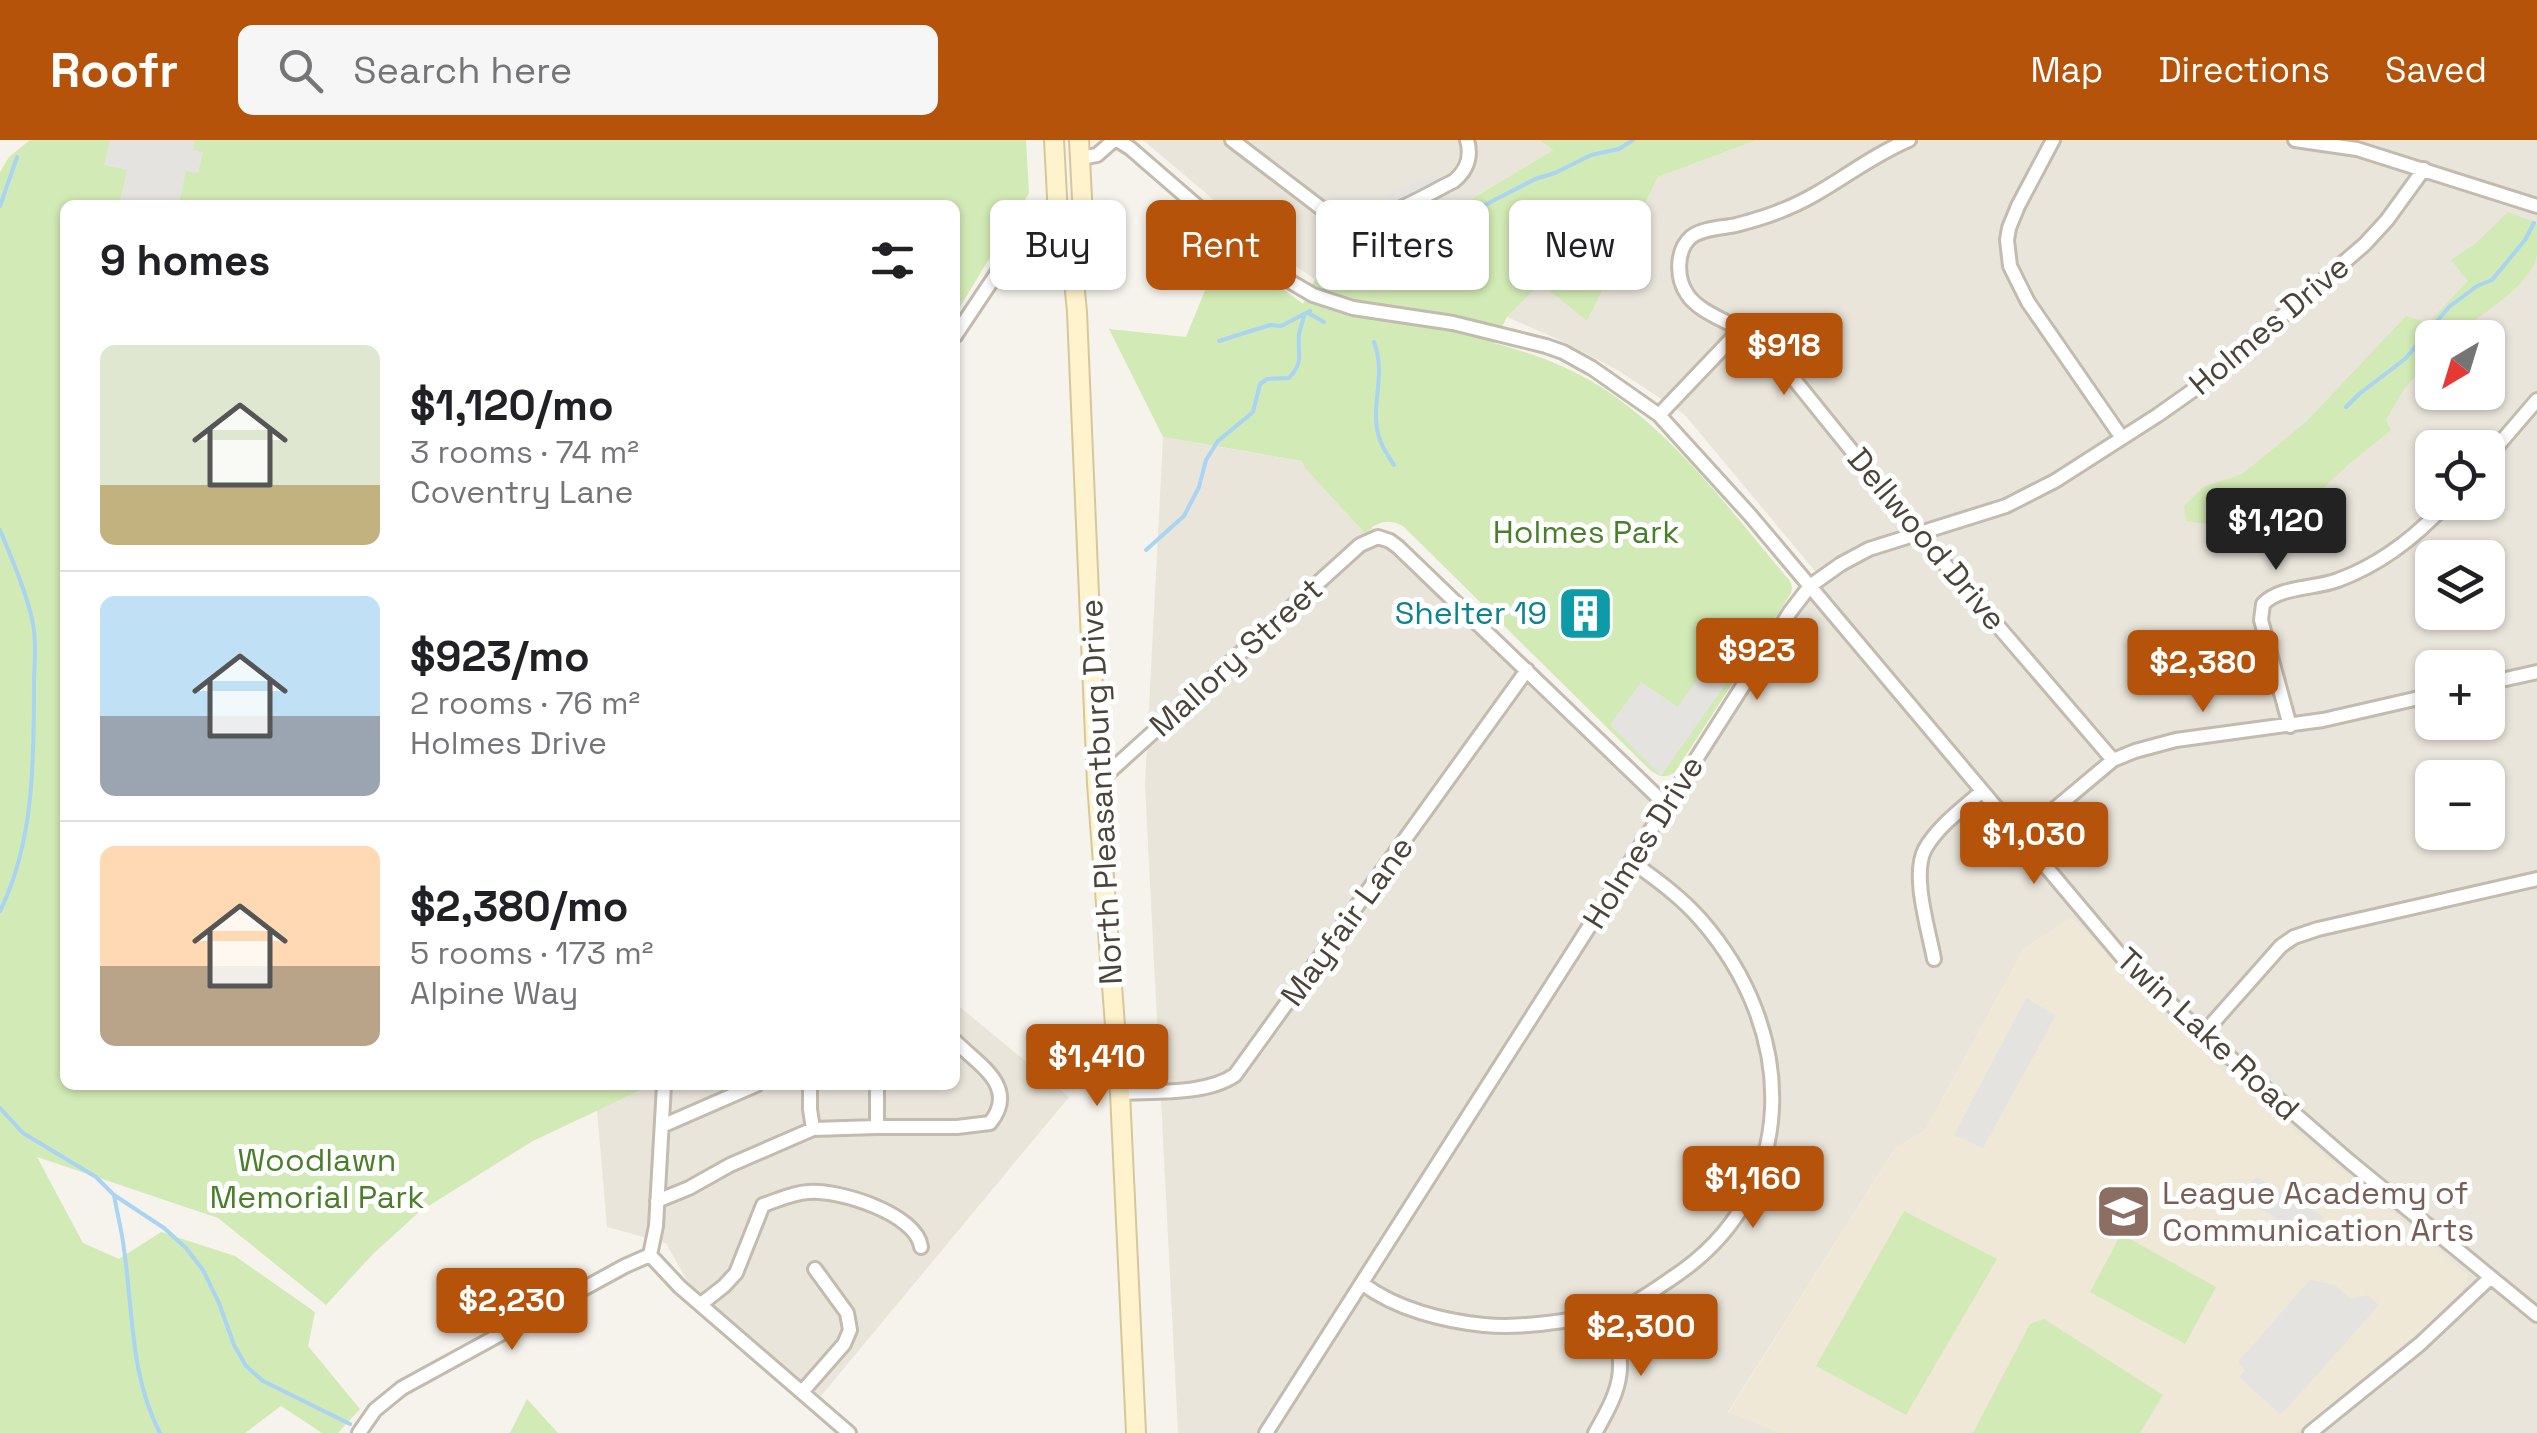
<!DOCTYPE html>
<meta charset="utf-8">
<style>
:root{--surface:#fff;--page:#f6f6f6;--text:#202124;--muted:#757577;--line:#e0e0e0;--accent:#b45309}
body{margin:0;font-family:"Space Grotesk",sans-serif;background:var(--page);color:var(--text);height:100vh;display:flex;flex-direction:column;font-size:38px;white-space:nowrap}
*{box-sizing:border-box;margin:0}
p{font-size:32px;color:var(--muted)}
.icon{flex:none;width:55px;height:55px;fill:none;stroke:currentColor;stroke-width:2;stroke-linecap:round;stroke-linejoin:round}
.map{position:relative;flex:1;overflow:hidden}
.drawer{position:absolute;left:60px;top:60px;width:900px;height:890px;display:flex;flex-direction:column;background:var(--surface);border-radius:15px;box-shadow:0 2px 8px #0004}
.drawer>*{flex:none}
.hud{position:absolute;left:990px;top:60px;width:950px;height:90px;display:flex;gap:20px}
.needle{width:65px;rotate:218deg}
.buttons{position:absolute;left:2415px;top:180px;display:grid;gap:20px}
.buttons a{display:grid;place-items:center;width:90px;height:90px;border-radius:15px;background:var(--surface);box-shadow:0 2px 8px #0004;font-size:50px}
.price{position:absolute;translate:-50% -85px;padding:0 22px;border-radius:10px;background:var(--accent);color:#fff;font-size:32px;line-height:65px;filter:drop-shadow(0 2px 5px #0008)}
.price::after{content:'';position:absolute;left:50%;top:60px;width:30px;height:22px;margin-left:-15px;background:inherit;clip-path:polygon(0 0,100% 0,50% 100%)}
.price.current{background:#222;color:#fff}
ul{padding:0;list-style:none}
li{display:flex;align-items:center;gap:30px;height:250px;padding:0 40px}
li+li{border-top:2px solid var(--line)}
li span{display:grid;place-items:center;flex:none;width:280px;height:200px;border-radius:15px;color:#555}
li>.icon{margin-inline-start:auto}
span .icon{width:120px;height:120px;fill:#fffc;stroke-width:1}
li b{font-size:42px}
h2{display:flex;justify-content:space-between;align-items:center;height:120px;padding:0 40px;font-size:42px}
.tag{padding:0 35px;border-radius:15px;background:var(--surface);box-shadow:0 2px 8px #0004;font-size:35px;line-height:90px}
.tag.current{background:var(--accent);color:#fff}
header{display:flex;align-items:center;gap:60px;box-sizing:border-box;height:140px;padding:0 50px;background:var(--accent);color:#fff}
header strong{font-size:48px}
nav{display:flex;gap:55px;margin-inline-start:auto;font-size:35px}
.search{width:700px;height:90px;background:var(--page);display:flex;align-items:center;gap:25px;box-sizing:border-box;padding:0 35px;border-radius:15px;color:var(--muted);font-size:38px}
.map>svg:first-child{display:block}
.residential{fill:#eae5da;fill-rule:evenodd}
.education{fill:#efe8d6}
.green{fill:#d2eab5}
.parking{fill:#e5e3e0}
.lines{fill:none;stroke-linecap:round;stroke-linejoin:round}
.stream{stroke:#a9d4f2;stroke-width:4}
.street-casing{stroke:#c2bbae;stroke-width:18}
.secondary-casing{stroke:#d6c79b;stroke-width:22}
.street{stroke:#fff;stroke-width:12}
.secondary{stroke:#fff3cd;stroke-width:18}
.labels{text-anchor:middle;stroke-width:10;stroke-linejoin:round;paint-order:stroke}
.street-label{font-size:32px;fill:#4b4439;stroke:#fff}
.park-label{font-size:32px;fill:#4a7f2a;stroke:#fff}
.culture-label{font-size:32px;fill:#0d838f;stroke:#fff;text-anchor:end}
.education-label{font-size:32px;fill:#785e54;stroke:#fff;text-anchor:start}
</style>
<header>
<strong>Roofr</strong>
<div class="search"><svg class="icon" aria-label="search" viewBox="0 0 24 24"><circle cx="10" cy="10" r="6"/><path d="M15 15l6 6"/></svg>Search here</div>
<nav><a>Map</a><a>Directions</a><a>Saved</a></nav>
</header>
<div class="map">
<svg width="2537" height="1293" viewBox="0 0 2537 1293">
<rect width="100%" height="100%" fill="#f6f3ec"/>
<path class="residential" d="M 1143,0 L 1539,0 L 1553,10 L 1437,80 L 1352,105 L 1315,139 L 1281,117 Z
M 1757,0 L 2537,0 L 2537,1293 L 2295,1293 L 2460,1157 L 2467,1135 L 2213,924 L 2071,778 L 2024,809 L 1925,991 L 1896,1007 L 1728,1272 L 1782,1293 L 1178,1293 L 1145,645 L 1163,297 L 1313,323 L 1366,382 L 1668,659 L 1820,437 L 1684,274 L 1619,231 L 1564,202 L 1507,177 L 1540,142 L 1587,180 L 1658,37 ZM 2432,198 L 2488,198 L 2488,252 L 2432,252 ZM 2432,308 L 2488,308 L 2488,362 L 2432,362 ZM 2432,418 L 2488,418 L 2488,472 L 2432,472 ZM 2432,528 L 2488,528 L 2488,582 L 2432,582 ZM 2432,638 L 2488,638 L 2488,692 L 2432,692 Z
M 955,863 L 1069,957 L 821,1256 L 701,1166 L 666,1103 L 607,1087 L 597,970 L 651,945 L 955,945 Z"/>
<path class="education" d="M 2071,778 L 2213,924 L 2468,1135 L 2460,1157 L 2295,1293 L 1782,1293 L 1728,1273 L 1896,1007 L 1925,991 L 2024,809 Z"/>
<path class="green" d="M 30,0 L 1026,0 L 1029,53 L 955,175 L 955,65 L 65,65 L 65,945 L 651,945 L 533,1001 L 419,1072 L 372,1115 L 326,1165 L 218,1078 L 37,1017 L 83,1103 L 119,1119 L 161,1092 L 235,1116 L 315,1172 L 308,1206 L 360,1269 L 338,1293 L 322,1293 L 281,1266 L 245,1293 L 0,1293 L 0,32 L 9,17 Z
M 1539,0 L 1757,0 L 1658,37 L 1587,181 L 1540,143 L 1507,177 L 1494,203 C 1532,213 1568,226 1601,247 C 1677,296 1732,373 1790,441 L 1792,447 L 1791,453 L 1675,632 C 1665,640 1657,636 1648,628 L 1403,386 C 1388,378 1377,382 1365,393 L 1305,328 L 1302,321 L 1163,297 L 1109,189 L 1186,197 L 1224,104 L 1303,164 L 1315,139 L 1352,105 L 1437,80 L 1553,10 Z
M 2508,72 L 2537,83 C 2537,93 2537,105 2537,115 C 2532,146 2476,177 2453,197 L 2432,198 L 2432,217 L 2404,249 L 2386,280 L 2391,290 L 2350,323 L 2311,360 L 2254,391 L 2186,381 L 2184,366 L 2203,347 L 2242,334 L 2306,282 L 2406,176 L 2428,183 L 2468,141 L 2451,120 L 2475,104 Z
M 1904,1071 L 1997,1119 L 1906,1275 L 1816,1226 Z
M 2121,1094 L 2216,1147 L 2185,1204 L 2090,1152 Z
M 2044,1179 L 2163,1255 L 2140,1293 L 1973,1293 L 2030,1184 Z
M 527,1259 L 558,1293 L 510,1293 Z"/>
<path class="parking" d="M 110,0 L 195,0 L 193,10 L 203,12 L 198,33 L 186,31 L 179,65 L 119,65 L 127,30 L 104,25 Z
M 1435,34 L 1439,41 L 1389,67 L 1384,57 Z
M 1739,510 L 1748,512 L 1661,636 L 1610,585 L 1641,542 L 1678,567 L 1707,525 L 1724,515 Z
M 2026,858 L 2056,875 L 1983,1008 L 1954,995 Z
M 2257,1037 L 2324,1077 L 2309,1098 L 2237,1055 Z
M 2310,1140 L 2335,1145 L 2351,1159 L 2368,1155 L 2379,1165 L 2281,1275 L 2239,1237 L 2245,1230 L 2238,1222 Z"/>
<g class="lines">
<path class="stream" d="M 0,66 L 17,17
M 1339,141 C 1356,117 1391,88 1422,105 C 1431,110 1432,116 1442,118 L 1453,104 L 1469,75 L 1479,68 L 1535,39 L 1555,33 L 1591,15 L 1619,9 L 1633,0
M 1308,173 L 1324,182
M 1219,201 L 1270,185 L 1281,186 L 1310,171
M 1374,202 C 1386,235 1372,259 1377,289 C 1379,303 1387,314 1394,325
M 2346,267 L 2359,254 L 2405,219 L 2449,167 L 2477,146 L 2492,140 L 2525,100 L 2534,83
M 0,390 C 11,417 28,456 33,484 C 37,505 34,525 34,545 C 34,620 34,703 0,771
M 1146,410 L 1184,376 L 1199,347 L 1206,320 L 1218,301 L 1253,272 L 1260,244 L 1267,239 L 1289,238 C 1305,221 1297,214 1299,194 C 1300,188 1303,182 1304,176
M 0,968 L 23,993 L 96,1037 L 114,1055 L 164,1088 L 186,1108 L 203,1130 L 219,1163 L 234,1205 L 246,1226 L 263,1241 L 350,1284
M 114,1055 C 117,1073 122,1091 124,1109 C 133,1170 130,1236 160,1293"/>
<defs>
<path id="street" d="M 1117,0 L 1130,8 L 1272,131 L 1313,155 L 1353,168 L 1453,183 L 1546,206 L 1563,212 L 1592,228 L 1659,275 L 1750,375 L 2128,824 L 2203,894 L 2349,1021 L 2537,1175
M 1232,0 L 1338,81 C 1369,91 1425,55 1454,41 C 1467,30 1472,17 1467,0
M 1909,0 C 1863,19 1826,54 1780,71 C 1766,77 1751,81 1736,85 C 1722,88 1703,88 1691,97 C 1676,110 1676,138 1687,154 C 1697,170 1722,179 1738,188 C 1754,198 1767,208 1780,222 L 1919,394 L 2113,620
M 2053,0 L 2018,66 L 2009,88 L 2007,100 L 2010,126 L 2028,162 L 2122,298
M 2295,0 L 2357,9 L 2537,66
M 1081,18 L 1097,15 L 1114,0
M 955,196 L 1031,82 L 1059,72
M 1659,275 L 1740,190
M 2488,317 L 2537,260
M 2488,543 L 2537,532
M 2290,586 L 2261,480 L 2263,464 C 2280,446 2315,449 2338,440 C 2382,424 2417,396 2448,362
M 1097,643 L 1360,405 L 1378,397 L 1390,401 L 1398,407 L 1666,665
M 2020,698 L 2113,620 L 2135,611 L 2176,600 L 2323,580 L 2432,555
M 1934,819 C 1929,791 1911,735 1925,709 C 1938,686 1962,669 1981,652
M 2203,894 L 2281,806 L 2294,797 L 2318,789 L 2537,739
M 664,945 L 656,1086 L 650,1115 L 680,1147 L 849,1293
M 810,945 L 810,969 L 813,989
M 877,945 L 877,987 L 957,987 L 990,983 C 1019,947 979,925 955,901
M 1120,953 C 1155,951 1206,955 1235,935 L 1527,530
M 662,986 L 756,945
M 657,1061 L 689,1048 L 730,1025 L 813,989 L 877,987
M 1363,1144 C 1396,1169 1444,1181 1484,1185 C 1518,1188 1550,1183 1583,1178 C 1592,1176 1604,1176 1613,1173 C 1631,1167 1656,1149 1672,1138 C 1803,1052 1798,891 1701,780 C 1681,757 1656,739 1631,721
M 701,1164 L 724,1146 L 736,1133 L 763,1065 C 778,1060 792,1053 808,1052 C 838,1049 917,1074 921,1107
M 802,1252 L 844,1204 L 850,1190 L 847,1173 L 815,1129
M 359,1293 L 375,1270 L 402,1248 L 625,1126 L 650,1115
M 1266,1293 L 1790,472 L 1810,446 L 1841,424 L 1869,409 L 2006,366 L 2055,341 L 2158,275 L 2199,246 L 2253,201 L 2365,104 L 2387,80 L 2424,29
M 1595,1293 C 1625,1241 1624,1231 1613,1173
M 2310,1293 L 2420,1204 L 2490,1138"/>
<path id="secondary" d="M 1054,0 L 1060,114 L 1073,131 L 1077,172 L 1097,643 L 1120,953 L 1136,1293
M 1073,131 L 1085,116 L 1079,0"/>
</defs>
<use href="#street" class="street-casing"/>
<use href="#secondary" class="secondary-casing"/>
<use href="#street" class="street"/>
<use href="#secondary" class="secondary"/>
</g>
<defs>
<symbol id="building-square" viewBox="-11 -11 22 22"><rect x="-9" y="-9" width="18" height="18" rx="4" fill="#0f9aa8" stroke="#fff"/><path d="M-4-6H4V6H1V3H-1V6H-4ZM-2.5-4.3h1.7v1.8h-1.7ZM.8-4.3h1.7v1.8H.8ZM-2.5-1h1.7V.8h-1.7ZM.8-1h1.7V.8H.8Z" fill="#fff"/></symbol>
<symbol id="school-square" viewBox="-11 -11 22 22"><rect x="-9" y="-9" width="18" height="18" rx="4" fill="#8d6e63" stroke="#fff"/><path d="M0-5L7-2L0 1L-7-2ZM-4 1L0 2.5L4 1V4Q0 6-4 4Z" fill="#fff"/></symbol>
</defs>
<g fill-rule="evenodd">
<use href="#building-square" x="1554" y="442" width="63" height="63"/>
<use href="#school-square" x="2092" y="1040" width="63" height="63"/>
</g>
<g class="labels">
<g class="street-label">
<text transform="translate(2269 185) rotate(-40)" y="11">Holmes Drive</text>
<text transform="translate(1927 399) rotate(50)" y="11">Dellwood Drive</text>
<text transform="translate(1236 517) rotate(-42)" y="11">Mallory Street</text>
<text transform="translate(1101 652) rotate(-93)" y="11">North Pleasantburg Drive</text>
<text transform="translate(1643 702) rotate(-58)" y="11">Holmes Drive</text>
<text transform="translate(1347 781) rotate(-54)" y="11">Mayfair Lane</text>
<text transform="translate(2208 894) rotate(43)" y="11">Twin Lake Road</text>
</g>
<g class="park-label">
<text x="1586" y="403">Holmes Park</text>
<text x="317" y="1031">Woodlawn<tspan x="317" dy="37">Memorial Park</tspan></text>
</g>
<g class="culture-label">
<text x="1547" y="484">Shelter 19</text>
</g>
<g class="education-label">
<text x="2162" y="1064">League Academy of<tspan x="2162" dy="37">Communication Arts</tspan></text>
</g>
</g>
</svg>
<div class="buttons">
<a><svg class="needle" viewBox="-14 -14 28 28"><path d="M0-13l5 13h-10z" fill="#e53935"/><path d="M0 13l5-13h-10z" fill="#757577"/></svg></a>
<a><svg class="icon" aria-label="locate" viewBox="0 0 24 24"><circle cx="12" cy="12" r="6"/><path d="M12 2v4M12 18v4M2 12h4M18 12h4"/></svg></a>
<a><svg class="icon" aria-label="layers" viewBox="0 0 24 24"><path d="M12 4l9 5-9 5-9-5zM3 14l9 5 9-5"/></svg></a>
<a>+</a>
<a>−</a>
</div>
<b class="price" style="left:1784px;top:258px">$918</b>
<b class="price current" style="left:2276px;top:433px">$1,120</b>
<b class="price" style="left:1757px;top:563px">$923</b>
<b class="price" style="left:2203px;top:575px">$2,380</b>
<b class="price" style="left:2034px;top:747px">$1,030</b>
<b class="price" style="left:1097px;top:969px">$1,410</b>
<b class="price" style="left:1753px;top:1091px">$1,160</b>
<b class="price" style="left:512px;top:1213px">$2,230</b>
<b class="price" style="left:1641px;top:1239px">$2,300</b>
<div class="hud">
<a class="tag">Buy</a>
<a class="tag current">Rent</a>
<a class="tag">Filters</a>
<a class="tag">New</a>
</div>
<section class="drawer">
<h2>9 homes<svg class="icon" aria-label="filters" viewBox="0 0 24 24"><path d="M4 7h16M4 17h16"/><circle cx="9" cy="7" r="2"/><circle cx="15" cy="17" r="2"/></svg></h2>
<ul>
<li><span style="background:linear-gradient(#dfe7d0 70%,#c2b280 0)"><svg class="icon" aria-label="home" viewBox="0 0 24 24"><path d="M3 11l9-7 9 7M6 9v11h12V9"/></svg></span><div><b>$1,120/mo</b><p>3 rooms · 74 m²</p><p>Coventry Lane</p></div></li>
<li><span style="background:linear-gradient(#bfe0f5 60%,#9aa5b1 0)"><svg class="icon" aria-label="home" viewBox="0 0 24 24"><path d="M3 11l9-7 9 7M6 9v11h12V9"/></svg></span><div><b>$923/mo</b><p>2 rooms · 76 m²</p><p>Holmes Drive</p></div></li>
<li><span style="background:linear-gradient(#ffd9b3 60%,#b9a48a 0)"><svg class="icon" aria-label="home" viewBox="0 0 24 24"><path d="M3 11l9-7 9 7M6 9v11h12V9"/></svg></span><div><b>$2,380/mo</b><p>5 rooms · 173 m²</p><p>Alpine Way</p></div></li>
</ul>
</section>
</div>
